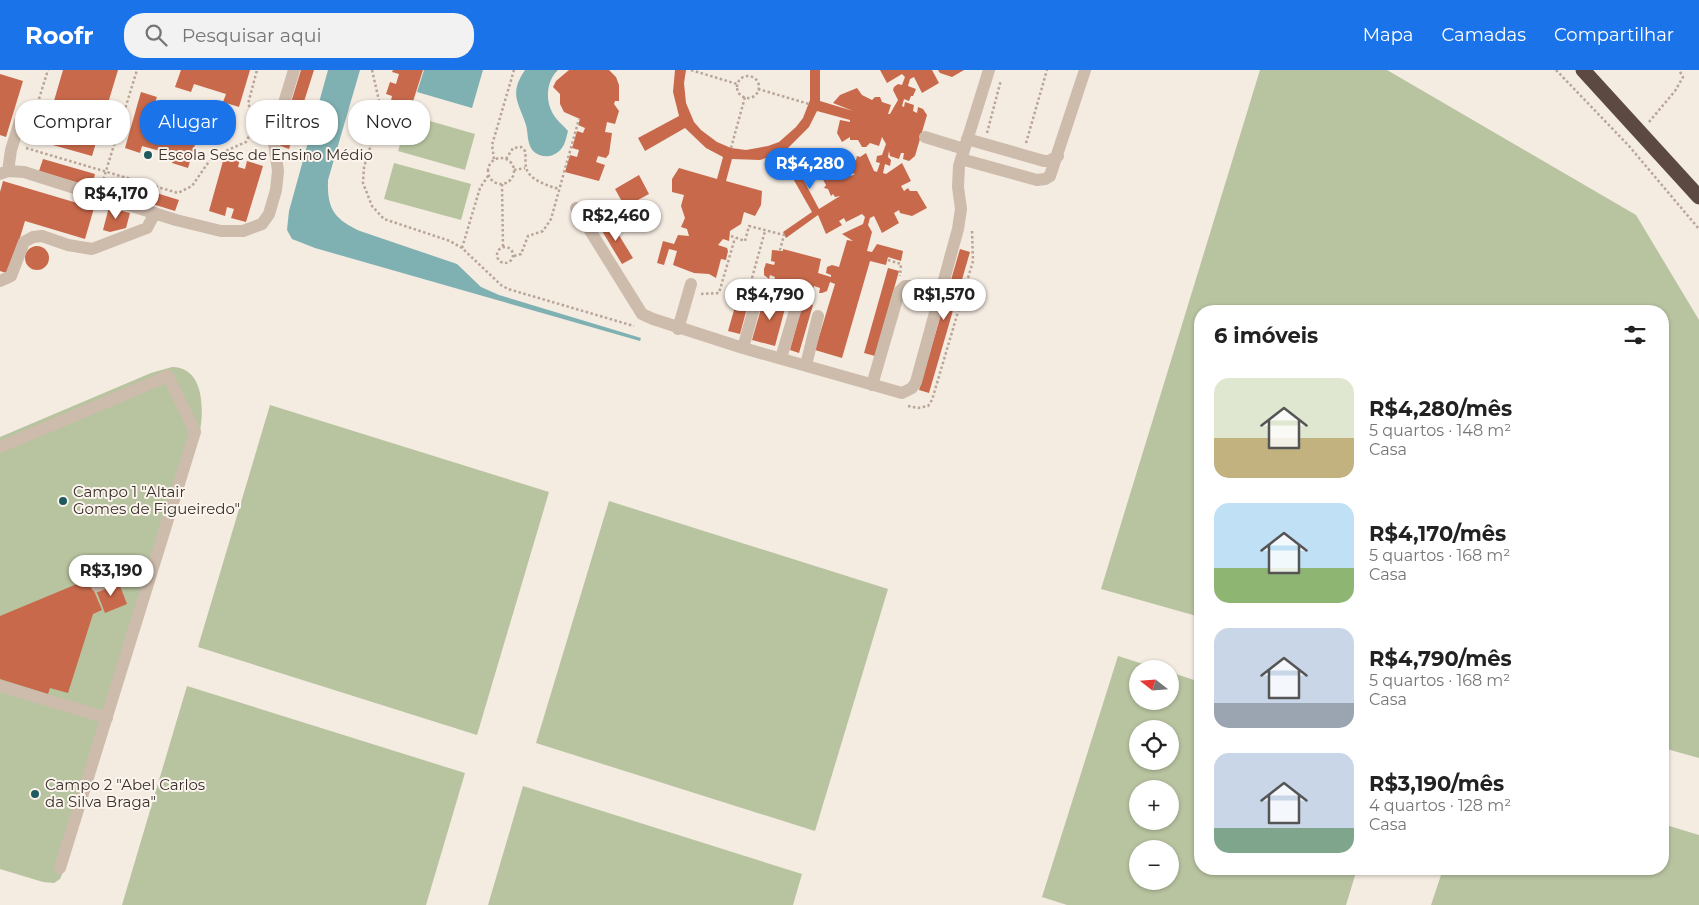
<!DOCTYPE html>
<html lang="pt">
<meta charset="utf-8">
<style>
:root{--surface:#fff;--page:#f2f2f2;--text:#222;--muted:#767676;--accent:#1a73e8}
body{margin:0;font-family:Montserrat,sans-serif;background:var(--page);color:var(--text);height:100vh;display:flex;flex-direction:column;font-size:19px;white-space:nowrap}
*{box-sizing:border-box;margin:0}
p{font-size:16px;color:var(--muted)}
.icon{flex:none;width:28px;height:28px;fill:none;stroke:currentColor;stroke-width:2;stroke-linecap:round;stroke-linejoin:round}
.map{position:relative;flex:1;overflow:hidden}
.drawer{position:absolute;left:1194px;top:235px;width:475px;height:570px;display:flex;flex-direction:column;background:var(--surface);border-radius:20px;box-shadow:0 1px 4px #0004}
.drawer>*{flex:none}
.hud{position:absolute;left:15px;top:30px;width:475px;height:45px;display:flex;gap:10px}
.needle{width:32px;rotate:287deg}
.tools{position:absolute;left:1129px;top:590px;display:grid;gap:10px}
.tools a{display:grid;place-items:center;width:50px;height:50px;border-radius:50%;background:var(--surface);box-shadow:0 1px 4px #0004;font-size:25px}
.price{position:absolute;translate:-50% -42px;padding:0 11px;border-radius:18px;background:#fff;color:#222;font-size:16px;line-height:32px;filter:drop-shadow(0 1px 2px #0008)}
.price::after{content:'';position:absolute;left:50%;top:30px;width:15px;height:11px;margin-left:-8px;background:inherit;clip-path:polygon(0 0,100% 0,50% 100%)}
.price.current{background:var(--accent);color:#fff}
ul{padding:0;list-style:none}
li{display:flex;align-items:center;gap:15px;height:125px;padding:0 20px}
li span{display:grid;place-items:center;flex:none;width:140px;height:100px;border-radius:15px;color:#555}
li>.icon{margin-inline-start:auto}
span .icon{width:60px;height:60px;fill:#fffc;stroke-width:1}
li b{font-size:21px}
h2{display:flex;justify-content:space-between;align-items:center;height:60px;padding:0 20px;font-size:21px}
.pill{padding:0 18px;border-radius:20px;background:var(--surface);box-shadow:0 1px 4px #0004;font-size:18px;line-height:45px}
.pill.current{background:var(--accent);color:#fff}
header{display:flex;align-items:center;gap:30px;box-sizing:border-box;height:70px;padding:0 25px;background:var(--accent);color:#fff}
header strong{font-size:24px}
nav{display:flex;gap:28px;margin-inline-start:auto;font-size:18px}
.search{width:350px;height:45px;background:var(--page);display:flex;align-items:center;gap:12px;box-sizing:border-box;padding:0 18px;border-radius:20px;color:var(--muted);font-size:19px}
.map>svg:first-child{display:block}
.green{fill:#b8c4a0;fill-rule:evenodd}
.water{fill:#7fb0b2}
.building{fill:#c8694b;fill-rule:evenodd}
.lines{fill:none;stroke-linecap:round;stroke-linejoin:round}
.path{stroke:#b9a596;stroke-width:2.5;stroke-dasharray:2.5 2.5;stroke-linecap:butt}
.minor{stroke:#cdbbac;stroke-width:12}
.highway{stroke:#5c4a42;stroke-width:15}
.poi-dot{fill:#1f5a5e;stroke:#fbf5ee;stroke-width:2}
.labels{text-anchor:middle;stroke-width:4;stroke-linejoin:round;paint-order:stroke}
.poi-label{font-size:15px;fill:#3b302b;stroke:#fbf5ee;text-anchor:start}
</style>
<header>
<strong>Roofr</strong>
<div class="search"><svg class="icon" aria-label="search" viewBox="0 0 24 24"><circle cx="10" cy="10" r="6"/><path d="M15 15l6 6"/></svg>Pesquisar aqui</div>
<nav><a>Mapa</a><a>Camadas</a><a>Compartilhar</a></nav>
</header>
<div class="map">
<svg width="1699" height="835" viewBox="0 0 1699 835">
<rect width="100%" height="100%" fill="#f4ebe1"/>
<path class="green" d="M 1260,0 L 1387,0 L 1636,145 L 1699,250 L 1699,688 L 1663,678 L 1662,241 L 1200,241 L 1200,547 L 1101,519 Z
M 409,45 L 475,64 L 465,100 L 398,81 Z
M 394,93 L 471,114 L 461,150 L 384,129 Z
M 172,297 C 204,297 204,339 200,361 L 63,802 L 60,809 L 54,813 L 43,812 L 0,799 L 0,367 L 151,303 Z
M 270,335 L 549,422 L 477,665 L 198,577 Z
M 609,431 L 888,519 L 815,761 L 536,673 Z
M 1118,586 L 1159,599 L 1138,599 L 1138,631 L 1170,631 L 1170,602 L 1200,612 L 1200,799 L 1357,799 L 1346,835 L 1067,835 L 1042,827 ZM 1138,659 L 1170,659 L 1170,691 L 1138,691 ZM 1138,719 L 1170,719 L 1170,751 L 1138,751 ZM 1138,779 L 1170,779 L 1170,811 L 1138,811 Z
M 187,616 L 465,703 L 426,835 L 122,835 Z
M 523,716 L 802,804 L 793,835 L 488,835 Z
M 1663,754 L 1699,765 L 1699,835 L 1431,835 L 1443,799 L 1662,799 Z"/>
<path class="water" d="M 328,0 L 360,0 L 328,110 C 327,139 334,149 360,161 L 457,194 L 481,217 L 499,225 L 641,268 L 640,271 L 315,178 L 292,169 L 287,160 L 289,141 Z
M 424,0 L 483,0 L 472,38 L 417,22 Z
M 525,0 L 558,0 C 547,10 545,29 552,42 C 555,49 563,55 568,61 C 566,68 565,77 558,82 C 550,89 536,87 531,78 C 527,71 528,62 526,55 C 518,31 509,24 525,0 Z"/>
<path class="building" d="M 63,0 L 118,0 L 92,86 L 42,72 Z
M 181,0 L 250,0 L 239,37 L 223,32 L 226,24 L 194,14 L 191,22 L 175,17 Z
M 301,0 L 314,0 L 289,79 L 278,75 Z
M 393,0 L 423,0 L 409,44 L 389,39 L 392,26 L 386,24 L 390,12 L 396,14 L 399,4 L 392,2 Z
M 569,0 L 609,0 L 616,7 L 619,15 L 619,31 L 615,31 L 614,34 L 619,41 L 615,54 L 607,52 L 605,62 L 612,63 L 609,84 L 606,88 L 598,86 L 596,92 L 605,95 L 599,111 L 565,102 L 570,85 L 577,87 L 579,80 L 572,78 L 577,61 L 583,63 L 585,58 L 578,55 L 580,49 L 564,42 L 560,34 L 560,24 L 553,17 L 556,11 Z
M 675,0 L 686,0 L 684,13 L 686,33 L 694,52 L 701,60 L 717,72 L 731,78 L 746,80 L 768,76 L 779,72 L 796,57 L 803,48 L 810,30 L 810,0 L 820,0 L 820,31 L 853,41 L 833,33 L 840,25 L 857,18 L 862,25 L 872,30 L 875,27 L 880,27 L 882,32 L 891,35 L 888,44 L 890,44 L 898,30 L 893,20 L 894,17 L 898,14 L 902,15 L 905,7 L 902,4 L 887,13 L 880,0 L 932,0 L 939,13 L 922,23 L 914,7 L 910,9 L 908,16 L 916,19 L 913,26 L 911,26 L 909,31 L 904,29 L 902,36 L 904,37 L 905,32 L 914,35 L 913,41 L 917,43 L 918,37 L 923,39 L 927,45 L 915,86 L 909,91 L 903,89 L 904,83 L 901,83 L 899,89 L 890,86 L 889,81 L 888,87 L 891,90 L 890,96 L 885,94 L 883,103 L 886,104 L 902,93 L 911,111 L 901,116 L 904,121 L 908,118 L 910,121 L 917,121 L 927,138 L 912,146 L 900,143 L 899,140 L 894,143 L 899,153 L 882,163 L 874,146 L 870,148 L 868,155 L 872,162 L 867,181 L 872,182 L 877,174 L 903,181 L 901,191 L 888,187 L 886,195 L 870,191 L 842,288 L 815,280 L 835,214 L 830,212 L 827,221 L 822,223 L 819,223 L 820,218 L 814,216 L 812,222 L 774,211 L 775,207 L 770,205 L 769,209 L 764,205 L 764,199 L 766,193 L 774,195 L 775,192 L 771,191 L 772,180 L 783,181 L 783,179 L 821,189 L 818,203 L 831,207 L 831,205 L 826,203 L 827,197 L 832,195 L 839,197 L 847,170 L 853,171 L 842,164 L 863,154 L 865,147 L 862,144 L 846,152 L 844,148 L 839,151 L 842,155 L 826,164 L 818,145 L 786,168 L 783,162 L 812,142 L 779,84 L 760,90 L 732,89 L 726,111 L 762,121 L 761,135 L 755,146 L 744,142 L 741,154 L 730,161 L 729,171 L 723,169 L 718,175 L 727,178 L 728,181 L 726,190 L 721,189 L 716,208 L 709,204 L 694,203 L 673,195 L 677,181 L 669,179 L 664,195 L 657,193 L 663,171 L 674,174 L 678,165 L 689,166 L 687,159 L 681,157 L 685,148 L 681,136 L 684,125 L 672,122 L 672,109 L 679,98 L 717,109 L 723,87 L 706,78 L 685,58 L 645,81 L 638,68 L 679,46 L 673,22 ZM 817,41 L 850,50 L 850,52 L 840,50 L 837,63 L 842,72 L 850,67 L 850,70 L 858,70 L 862,77 L 866,77 L 870,73 L 879,76 L 882,67 L 886,74 L 882,85 L 877,86 L 876,92 L 880,93 L 877,102 L 874,101 L 866,83 L 860,87 L 857,86 L 856,90 L 849,92 L 853,99 L 852,103 L 855,104 L 851,106 L 848,100 L 839,98 L 829,101 L 829,104 L 822,108 L 826,115 L 824,118 L 828,119 L 831,126 L 833,124 L 835,127 L 840,126 L 819,139 L 787,79 L 809,57 Z
M 938,0 L 964,0 L 952,7 L 940,3 Z
M 0,4 L 23,11 L 6,67 L 0,65 Z
M 141,22 L 157,27 L 154,35 L 187,45 L 189,37 L 205,41 L 188,98 L 172,93 L 174,85 L 142,76 L 140,83 L 125,78 Z
M 225,84 L 240,89 L 238,97 L 245,99 L 247,91 L 263,96 L 246,152 L 231,148 L 234,139 L 227,137 L 225,146 L 209,141 Z
M 43,89 L 95,104 L 92,117 L 39,101 Z
M 639,105 L 649,124 L 625,137 L 615,119 Z
M 111,109 L 179,130 L 175,141 L 107,120 Z
M 3,111 L 94,138 L 85,169 L 25,151 L 9,204 L 0,201 L 0,122 Z
M635 147a11 11 0 1 1 22 0a11 11 0 1 1-22 0Z
M 109,137 L 130,143 L 126,158 L 110,162 L 103,160 Z
M 609,149 L 633,188 L 622,194 L 599,156 Z
M25 188a12 12 0 1 1 24 0a12 12 0 1 1-24 0Z
M 960,179 L 970,182 L 929,323 L 919,320 Z
M 888,198 L 899,201 L 875,286 L 864,283 Z
M 743,209 L 754,212 L 740,264 L 728,261 Z
M 765,225 L 787,231 L 775,276 L 752,270 Z
M 803,232 L 813,235 L 799,283 L 790,280 Z
M 89,509 L 102,540 L 93,544 L 68,623 L 50,618 L 48,624 L 0,609 L 0,546 Z
M 118,511 L 127,534 L 105,543 L 96,520 Z"/>
<g class="lines">
<path class="path" d="M 372,0 L 380,35 L 380,46 L 364,97 L 363,113 L 372,136 L 384,149 L 450,171 L 462,178 L 501,215 L 508,219 L 634,256
M 691,0 L 737,14
M 1556,0 L 1629,76 L 1699,159
M737 17a11 11 0 1 1 22 0a11 11 0 1 1-22 0Z
M 758,19 L 809,34
M 33,48 L 48,0
M 257,50 L 248,34 L 257,0
M 33,51 L 47,55
M 1649,52 L 1675,21 L 1683,7 L 1679,0
M 987,63 L 1001,10
M 1026,73 L 1047,0
M 26,78 L 178,123 L 192,116 L 212,87 L 246,72 L 258,48 L 268,35
M 731,78 L 745,27
M488 101a13 13 0 1 1 26 0a13 13 0 1 1-26 0Z
M 494,89 L 492,75 L 514,0
M 506,89 L 513,78 L 521,77 L 525,81 C 526,86 525,92 526,97 C 528,110 549,116 559,119
M 514,100 L 525,98
M 102,114 L 137,0
M 502,114 L 503,177
M 731,166 L 745,171 L 749,156 L 784,165 L 780,180
M497 185a8 8 0 1 1 16 0a8 8 0 1 1-16 0Z
M 462,178 L 480,118 L 488,106
M 514,186 L 521,184 L 528,166 L 543,161 L 551,149 L 579,49
M 888,190 L 901,194 L 900,206
M 752,208 L 765,161
M 701,224 L 719,223 L 735,168
M 908,336 L 918,338 L 928,336 L 932,330 L 973,191 L 972,160"/>
<path class="minor" d="M 925,67 L 964,79
M 967,69 L 1044,91 L 1049,91 L 1058,86
M 961,89 L 1037,110 L 1045,109 L 1050,106 L 1085,0
M 8,101 L 11,80 L 20,51
M 0,104 L 8,101 L 24,102 L 176,150 L 221,161 L 243,161 L 262,154 L 269,144 L 276,120 L 278,101 L 274,73 L 275,63 L 294,0
M 576,138 L 642,244 L 653,249 L 743,278 L 902,323 L 912,318 L 916,312 L 958,159 L 961,139 L 958,117 L 959,96 L 989,0
M 0,211 L 11,206 L 24,172 L 33,167 L 42,166 L 68,175 L 92,179 L 147,158 L 155,143
M 678,259 L 691,214
M 743,278 L 760,217
M 781,288 L 798,231
M 806,295 L 818,246
M 872,315 L 899,222 L 905,216 L 919,216 L 940,224
M 0,377 L 168,306 L 195,362 L 60,798
M 97,516 L 138,499 L 152,500
M 0,616 L 107,648"/>
<path class="highway" d="M 1583,0 L 1699,127"/>
</g>
<g class="poi-dot">
<circle cx="148" cy="85" r="5"/>
<circle cx="63" cy="431" r="5"/>
<circle cx="35" cy="724" r="5"/>
</g>
<g class="labels">
<g class="poi-label">
<text x="158" y="90">Escola Sesc de Ensino Médio</text>
<text x="73" y="427">Campo 1 "Altair<tspan x="73" dy="17">Gomes de Figueiredo"</tspan></text>
<text x="45" y="720">Campo 2 "Abel Carlos<tspan x="45" dy="17">da Silva Braga"</tspan></text>
</g>
</g>
</svg>
<div class="tools">
<a><svg class="needle" viewBox="-14 -14 28 28"><path d="M0-13l5 13h-10z" fill="#e53935"/><path d="M0 13l5-13h-10z" fill="#767676"/></svg></a>
<a><svg class="icon" aria-label="locate" viewBox="0 0 24 24"><circle cx="12" cy="12" r="6"/><path d="M12 2v4M12 18v4M2 12h4M18 12h4"/></svg></a>
<a>+</a>
<a>−</a>
</div>
<b class="price current" style="left:810px;top:120px">R$4,280</b>
<b class="price" style="left:116px;top:150px">R$4,170</b>
<b class="price" style="left:616px;top:172px">R$2,460</b>
<b class="price" style="left:770px;top:251px">R$4,790</b>
<b class="price" style="left:944px;top:251px">R$1,570</b>
<b class="price" style="left:111px;top:527px">R$3,190</b>
<div class="hud">
<a class="pill">Comprar</a>
<a class="pill current">Alugar</a>
<a class="pill">Filtros</a>
<a class="pill">Novo</a>
</div>
<section class="drawer">
<h2>6 imóveis<svg class="icon" aria-label="filters" viewBox="0 0 24 24"><path d="M4 7h16M4 17h16"/><circle cx="9" cy="7" r="2"/><circle cx="15" cy="17" r="2"/></svg></h2>
<ul>
<li><span style="background:linear-gradient(#dfe7d0 60%,#c2b280 0)"><svg class="icon" aria-label="home" viewBox="0 0 24 24"><path d="M3 11l9-7 9 7M6 9v11h12V9"/></svg></span><div><b>R$4,280/mês</b><p>5 quartos · 148 m²</p><p>Casa</p></div></li>
<li><span style="background:linear-gradient(#bfe0f5 65%,#8fb573 0)"><svg class="icon" aria-label="home" viewBox="0 0 24 24"><path d="M3 11l9-7 9 7M6 9v11h12V9"/></svg></span><div><b>R$4,170/mês</b><p>5 quartos · 168 m²</p><p>Casa</p></div></li>
<li><span style="background:linear-gradient(#c9d6e8 75%,#9aa5b1 0)"><svg class="icon" aria-label="home" viewBox="0 0 24 24"><path d="M3 11l9-7 9 7M6 9v11h12V9"/></svg></span><div><b>R$4,790/mês</b><p>5 quartos · 168 m²</p><p>Casa</p></div></li>
<li><span style="background:linear-gradient(#c9d6e8 75%,#7fa58c 0)"><svg class="icon" aria-label="home" viewBox="0 0 24 24"><path d="M3 11l9-7 9 7M6 9v11h12V9"/></svg></span><div><b>R$3,190/mês</b><p>4 quartos · 128 m²</p><p>Casa</p></div></li>
</ul>
</section>
</div>
